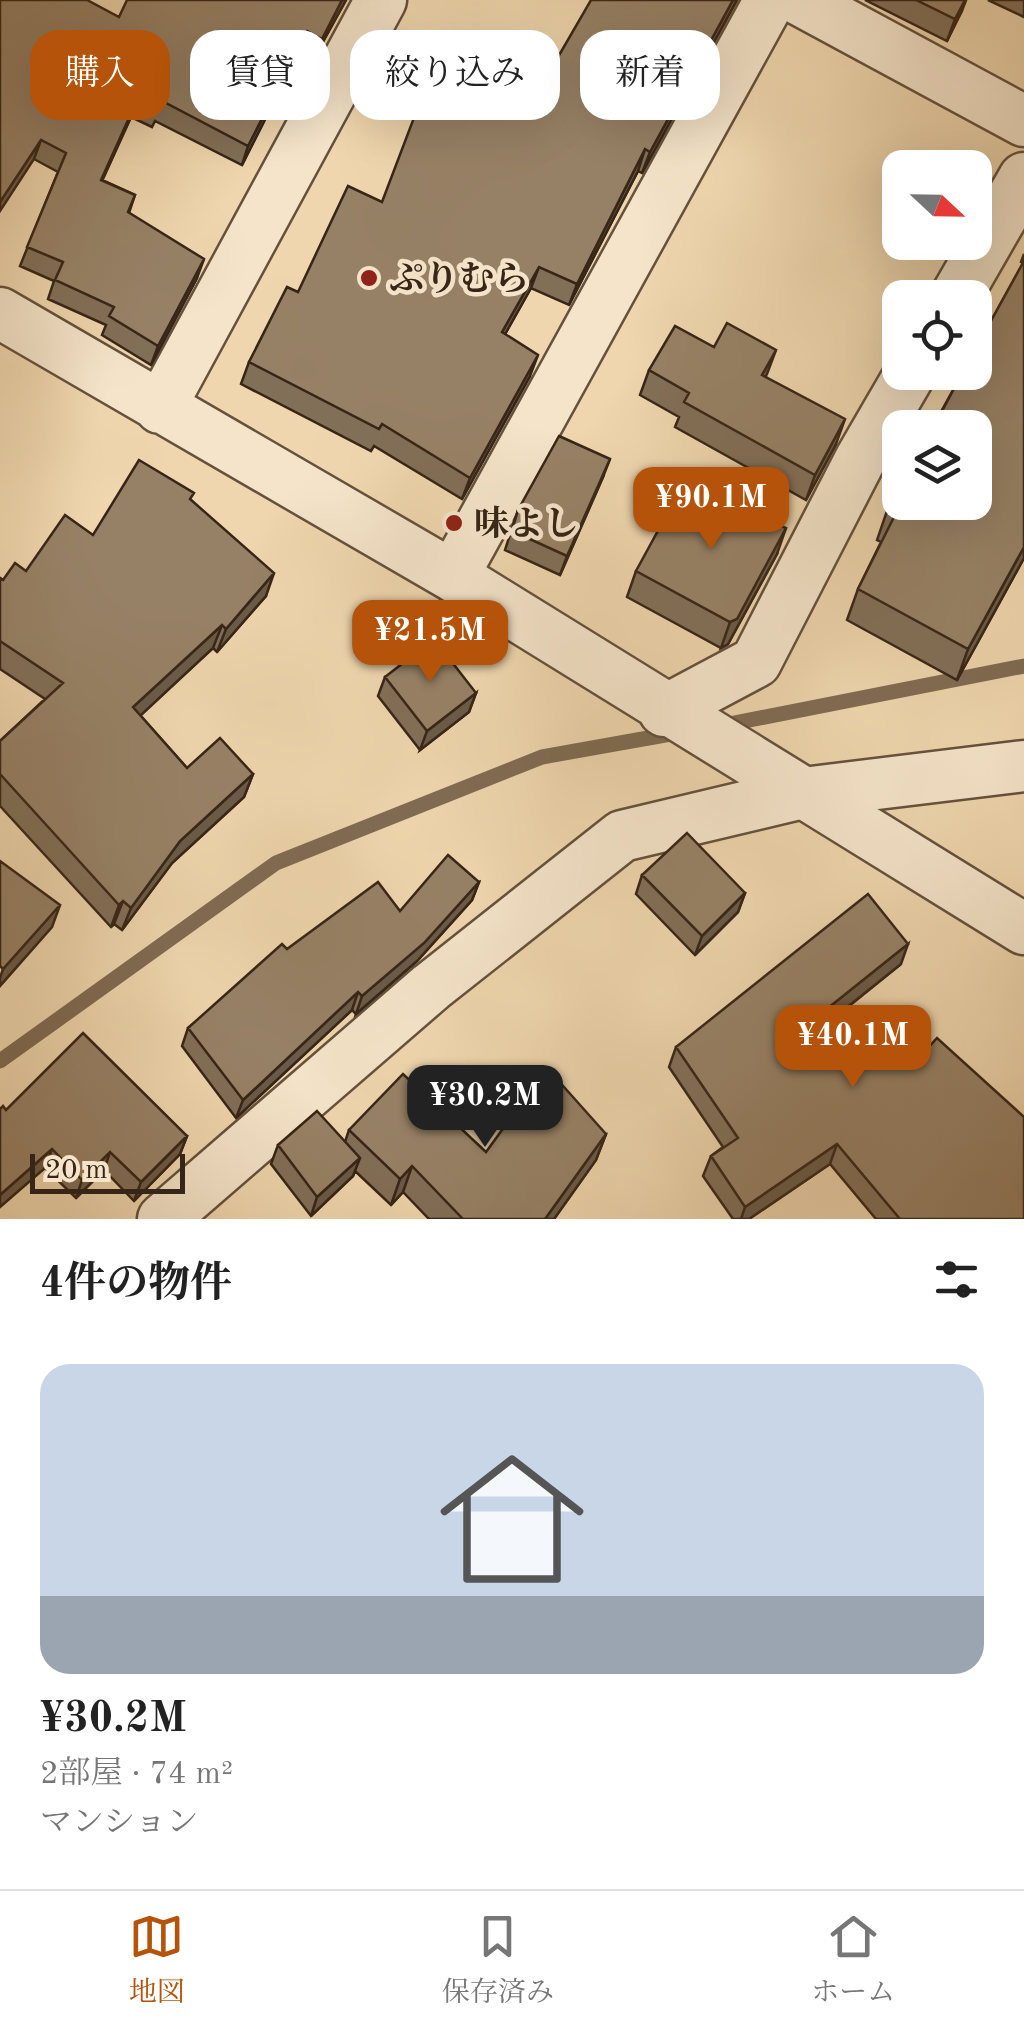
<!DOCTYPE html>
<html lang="ja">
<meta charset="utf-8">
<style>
:root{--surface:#fff;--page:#f2f2f2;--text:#222;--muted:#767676;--line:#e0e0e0;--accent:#b45309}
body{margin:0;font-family:"Old Standard TT","Noto Serif JP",serif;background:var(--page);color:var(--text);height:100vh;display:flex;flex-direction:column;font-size:38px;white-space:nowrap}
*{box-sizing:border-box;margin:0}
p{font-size:32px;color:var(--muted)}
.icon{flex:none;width:55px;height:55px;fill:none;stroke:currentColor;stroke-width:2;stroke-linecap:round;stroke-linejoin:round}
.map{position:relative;height:1219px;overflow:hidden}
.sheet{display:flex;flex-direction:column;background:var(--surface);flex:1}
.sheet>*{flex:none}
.banner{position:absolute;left:30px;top:30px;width:965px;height:90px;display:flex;gap:20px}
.needle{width:65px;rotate:112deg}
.fabs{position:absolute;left:882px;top:150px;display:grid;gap:20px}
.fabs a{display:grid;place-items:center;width:110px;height:110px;border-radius:20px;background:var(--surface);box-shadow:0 10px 40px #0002;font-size:50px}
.scale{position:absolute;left:30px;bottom:25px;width:155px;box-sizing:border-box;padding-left:10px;border:5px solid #372517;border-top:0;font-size:28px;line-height:35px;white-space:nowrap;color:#372517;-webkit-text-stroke:8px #f5e4ca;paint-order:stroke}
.price{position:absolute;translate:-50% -85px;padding:0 22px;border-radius:20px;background:var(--accent);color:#fff;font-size:32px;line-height:65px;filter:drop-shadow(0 2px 5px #0008)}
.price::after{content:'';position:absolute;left:50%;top:60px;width:30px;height:22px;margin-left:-15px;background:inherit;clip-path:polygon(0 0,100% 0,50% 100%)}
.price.current{background:#222;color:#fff}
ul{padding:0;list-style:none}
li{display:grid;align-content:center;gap:20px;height:530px;padding:0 40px}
li span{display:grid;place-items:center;height:310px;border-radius:30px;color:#555}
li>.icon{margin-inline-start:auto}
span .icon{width:180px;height:180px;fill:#fffc;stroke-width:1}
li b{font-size:42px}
h2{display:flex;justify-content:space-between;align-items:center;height:120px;padding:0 40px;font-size:42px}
.pill{padding:0 35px;border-radius:30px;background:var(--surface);box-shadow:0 10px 40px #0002;font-size:35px;line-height:90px}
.pill.current{background:var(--accent);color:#fff}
.tabs{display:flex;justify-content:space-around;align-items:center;height:140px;border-top:2px solid var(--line);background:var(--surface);font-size:28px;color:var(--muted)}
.tabs a{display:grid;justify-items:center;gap:5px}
.tabs .current{color:var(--accent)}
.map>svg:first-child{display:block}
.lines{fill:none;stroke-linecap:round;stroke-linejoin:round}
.stream{stroke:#806b53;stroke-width:15}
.minor-casing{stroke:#65513d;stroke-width:55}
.minor{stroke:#f5e4ca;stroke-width:50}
.wall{fill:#826f58;stroke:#372517;stroke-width:2.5}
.shaded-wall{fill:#6a5a47;stroke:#372517;stroke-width:2.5}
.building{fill:#978166;stroke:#372517;stroke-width:2.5}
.poi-dot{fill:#8f2418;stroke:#f5e4ca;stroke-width:4}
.labels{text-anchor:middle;stroke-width:9;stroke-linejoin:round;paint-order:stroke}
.poi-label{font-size:35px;font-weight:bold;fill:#372517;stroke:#f5e4ca;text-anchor:start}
</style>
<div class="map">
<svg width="1024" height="1219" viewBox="0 0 1024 1219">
<rect width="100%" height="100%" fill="#efd6ae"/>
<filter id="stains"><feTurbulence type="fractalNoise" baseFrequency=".002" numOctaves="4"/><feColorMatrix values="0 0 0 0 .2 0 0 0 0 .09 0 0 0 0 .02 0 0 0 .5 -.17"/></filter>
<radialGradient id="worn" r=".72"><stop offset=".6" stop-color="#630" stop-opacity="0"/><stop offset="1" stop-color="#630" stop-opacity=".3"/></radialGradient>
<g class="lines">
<path class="stream" d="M 719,726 L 1024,666
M 0,1061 L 276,863 L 542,757 L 682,732"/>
<defs>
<path id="minor" d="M 800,0 L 1024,121
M 955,298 L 1024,178
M 0,313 L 453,576 L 1024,929
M 160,408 L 381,0
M 453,576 L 770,0
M 664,711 L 756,662 L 861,458 L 911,372
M 163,1219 L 431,987 L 622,836 L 803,793 L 1024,766"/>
</defs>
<use href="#minor" class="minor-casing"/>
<use href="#minor" class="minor"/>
</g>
<path class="wall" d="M 0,0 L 119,17 L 346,0 L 314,58 L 300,50 L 242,165 L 155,121 L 152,127 L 131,117 L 102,180 L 135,195 L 129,213 L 197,278 L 151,365 L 102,335 L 106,325 L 48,299 L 54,281 L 20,266 L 58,172 L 34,159 Z
M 737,0 L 642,173 L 638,171 L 569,305 L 531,288 L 505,334 L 530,376 L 462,499 L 374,446 L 371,451 L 241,384 L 249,362 L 298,292 L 382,202 L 532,102 Z
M 865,0 L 966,0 L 947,41 Z
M 988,0 L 1024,0 L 1024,17 Z
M 1024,254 L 1024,558 L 957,680 L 847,620 L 858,589 L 881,542 L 877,540 L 888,508 L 1023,263 L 1021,262 Z
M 649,370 L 766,377 L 836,444 L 806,500 L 675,427 L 679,417 L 640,395 Z
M 603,477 L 560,575 L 505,550 L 518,510 Z
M 191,500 L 266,596 L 217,652 L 213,648 L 140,715 L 187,768 L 253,774 L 244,797 L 172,863 L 122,930 L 114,924 L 111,927 L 0,806 L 0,741 L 45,699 L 0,669 L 0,578 L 3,580 L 26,571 L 93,535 Z
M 777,554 L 728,644 L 721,648 L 627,597 L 636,571 Z
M 385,677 L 476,693 L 469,712 L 420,750 L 378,696 Z
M 642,875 L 745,893 L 738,912 L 695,955 L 636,894 Z
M 479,882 L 472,900 L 417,961 L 356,1014 L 352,1010 L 236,1118 L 182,1046 L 188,1028 L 287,949 L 400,911 Z
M 901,964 L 838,1015 L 1024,1219 L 876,1219 L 830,1164 L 749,1219 L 733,1219 L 703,1176 L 711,1156 L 723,1147 L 669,1067 L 676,1047 Z
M 6,1110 L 187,1136 L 180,1154 L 134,1201 L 104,1170 L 76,1198 L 45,1168 Z
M 349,1130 L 486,1152 L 606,1134 L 596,1160 L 554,1219 L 429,1219 L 403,1192 L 391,1205 L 355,1171 L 353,1176 L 311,1216 L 271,1164 L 278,1145 L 345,1142 Z"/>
<path class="shaded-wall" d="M 342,0 L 346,0 L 314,58 L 322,39 Z
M 733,0 L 737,0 L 642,173 L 650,152 Z
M 965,0 L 966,0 L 962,11 L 947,41 L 955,19 Z
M 307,31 L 300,50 L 242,165 L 248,146 Z
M 138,98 L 131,117 L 94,199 L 101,180 Z
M 41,140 L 34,159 L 0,211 L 0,202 Z
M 645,149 L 638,171 L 569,305 L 577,284 Z
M 204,259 L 197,278 L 151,365 L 158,346 Z
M 539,267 L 531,288 L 494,354 L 502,332 Z
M 776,350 L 767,374 L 753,399 L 762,375 Z
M 538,355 L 530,376 L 462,499 L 470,478 Z
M 845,419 L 836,444 L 806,500 L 815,475 Z
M 610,459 L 603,477 L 560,575 L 567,556 Z
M 786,528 L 777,554 L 728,644 L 721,648 L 730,622 Z
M 1024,547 L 1024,558 L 957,680 L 968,649 Z
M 274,573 L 266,596 L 217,652 L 226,629 Z
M 222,625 L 213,648 L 125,730 L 133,707 Z
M 476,693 L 469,712 L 420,750 L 427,731 Z
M 253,774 L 244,797 L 172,863 L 122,930 L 131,908 L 180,841 Z
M 479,882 L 472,900 L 417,961 L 356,1014 L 362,996 Z
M 745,893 L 738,912 L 695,955 L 702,936 Z
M 123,901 L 114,924 L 111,927 L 119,905 Z
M 60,905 L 52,927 L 0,986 L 0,978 L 3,969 Z
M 908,944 L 901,964 L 821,1028 L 828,1008 Z
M 358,992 L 352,1010 L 236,1118 L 243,1100 Z
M 606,1134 L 596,1160 L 554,1219 L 545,1219 Z
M 187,1136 L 180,1154 L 134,1201 L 141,1182 Z
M 837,1144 L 830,1164 L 749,1219 L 741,1219 L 745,1207 Z
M 52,1149 L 45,1168 L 0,1207 L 0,1195 Z
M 110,1152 L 104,1170 L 76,1198 L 82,1180 Z
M 360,1158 L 353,1176 L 311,1216 L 317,1197 Z
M 412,1166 L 403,1192 L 391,1205 L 400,1179 Z"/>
<path class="building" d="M 0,0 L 87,0 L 119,17 L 127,0 L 342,0 L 322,39 L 307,31 L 248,146 L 162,101 L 158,108 L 138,98 L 101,180 L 135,195 L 128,212 L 204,259 L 158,346 L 109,316 L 114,307 L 55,280 L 63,262 L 27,247 L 66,153 L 41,140 L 0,202 Z
M 591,0 L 733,0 L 650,152 L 645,149 L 577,284 L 539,267 L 502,332 L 538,355 L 470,478 L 382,424 L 379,429 L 249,362 L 287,287 L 298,292 L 348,186 L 382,202 L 434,65 L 532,102 Z
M 916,0 L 965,0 L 955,19 Z
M 1024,261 L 1024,547 L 968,649 L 858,589 L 896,513 L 888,508 L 900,487 L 900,502 L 975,502 L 975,428 L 933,428 L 963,372 L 975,372 L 975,350 Z
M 727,323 L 776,350 L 762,375 L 845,419 L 815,475 L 684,402 L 689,393 L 649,370 L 675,326 L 714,347 Z
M 559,436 L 610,459 L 567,556 L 512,531 L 518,510 Z
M 139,460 L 194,493 L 190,499 L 274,573 L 226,629 L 222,625 L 133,707 L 187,768 L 220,738 L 253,774 L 180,841 L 131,908 L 123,901 L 119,905 L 0,774 L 0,741 L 63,683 L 0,641 L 0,578 L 3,580 L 15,563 L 26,571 L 65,515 L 93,535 Z
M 684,483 L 786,528 L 737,619 L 730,622 L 636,571 Z
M 434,639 L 476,693 L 427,731 L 385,677 Z
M 687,833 L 745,893 L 702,936 L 642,875 Z
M 448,855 L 479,882 L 424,943 L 362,996 L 358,992 L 243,1100 L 188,1028 L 282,944 L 287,949 L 378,882 L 400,911 Z
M 0,861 L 60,905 L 3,969 L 0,966 Z
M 868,894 L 908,944 L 828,1008 L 910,1068 L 937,1038 L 1024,1117 L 1024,1219 L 900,1219 L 837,1144 L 745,1207 L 711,1156 L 738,1138 L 676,1047 Z
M 83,1033 L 187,1136 L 141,1182 L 110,1152 L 82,1180 L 52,1149 L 0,1195 L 0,1109 L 3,1106 L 6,1110 Z
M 547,1068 L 606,1134 L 545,1219 L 463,1219 L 412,1166 L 400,1179 L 349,1130 L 403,1074 L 486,1152 Z
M 317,1111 L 360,1158 L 317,1197 L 278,1145 Z"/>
<g class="poi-dot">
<circle cx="369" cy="278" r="10"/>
<circle cx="454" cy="523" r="10"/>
</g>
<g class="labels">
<g class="poi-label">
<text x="389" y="290">ぷりむら</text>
<text x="474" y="535">味よし</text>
</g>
</g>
<rect width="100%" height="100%" filter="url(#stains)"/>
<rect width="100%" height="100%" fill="url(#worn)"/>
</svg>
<div class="fabs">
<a><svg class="needle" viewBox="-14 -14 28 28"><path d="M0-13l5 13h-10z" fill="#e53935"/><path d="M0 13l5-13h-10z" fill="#767676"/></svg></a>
<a><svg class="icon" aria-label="locate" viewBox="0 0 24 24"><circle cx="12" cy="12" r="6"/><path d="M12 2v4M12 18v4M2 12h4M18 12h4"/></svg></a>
<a><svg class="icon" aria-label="layers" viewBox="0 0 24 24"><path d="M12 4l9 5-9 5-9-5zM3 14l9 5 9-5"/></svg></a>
</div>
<div class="scale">20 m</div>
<b class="price" style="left:711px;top:552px">¥90.1M</b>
<b class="price" style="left:430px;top:685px">¥21.5M</b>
<b class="price" style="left:853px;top:1090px">¥40.1M</b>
<b class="price current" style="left:485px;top:1150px">¥30.2M</b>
<div class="banner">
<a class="pill current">購入</a>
<a class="pill">賃貸</a>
<a class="pill">絞り込み</a>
<a class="pill">新着</a>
</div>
</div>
<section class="sheet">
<h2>4件の物件<svg class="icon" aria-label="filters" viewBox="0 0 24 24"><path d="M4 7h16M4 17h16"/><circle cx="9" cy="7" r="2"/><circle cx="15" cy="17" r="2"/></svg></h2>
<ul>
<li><span style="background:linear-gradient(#c9d6e8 75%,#9aa5b1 0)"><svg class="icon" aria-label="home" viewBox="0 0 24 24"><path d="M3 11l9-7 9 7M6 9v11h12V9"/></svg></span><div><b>¥30.2M</b><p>2部屋 · 74 m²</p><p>マンション</p></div></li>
</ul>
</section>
<nav class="tabs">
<a class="current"><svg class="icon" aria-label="map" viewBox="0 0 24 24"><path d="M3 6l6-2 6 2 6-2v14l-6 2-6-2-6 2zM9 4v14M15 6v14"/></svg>地図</a>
<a><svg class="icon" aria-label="saved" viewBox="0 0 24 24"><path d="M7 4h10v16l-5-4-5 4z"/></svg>保存済み</a>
<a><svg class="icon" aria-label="home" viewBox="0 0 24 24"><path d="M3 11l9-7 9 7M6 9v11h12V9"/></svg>ホーム</a>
</nav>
